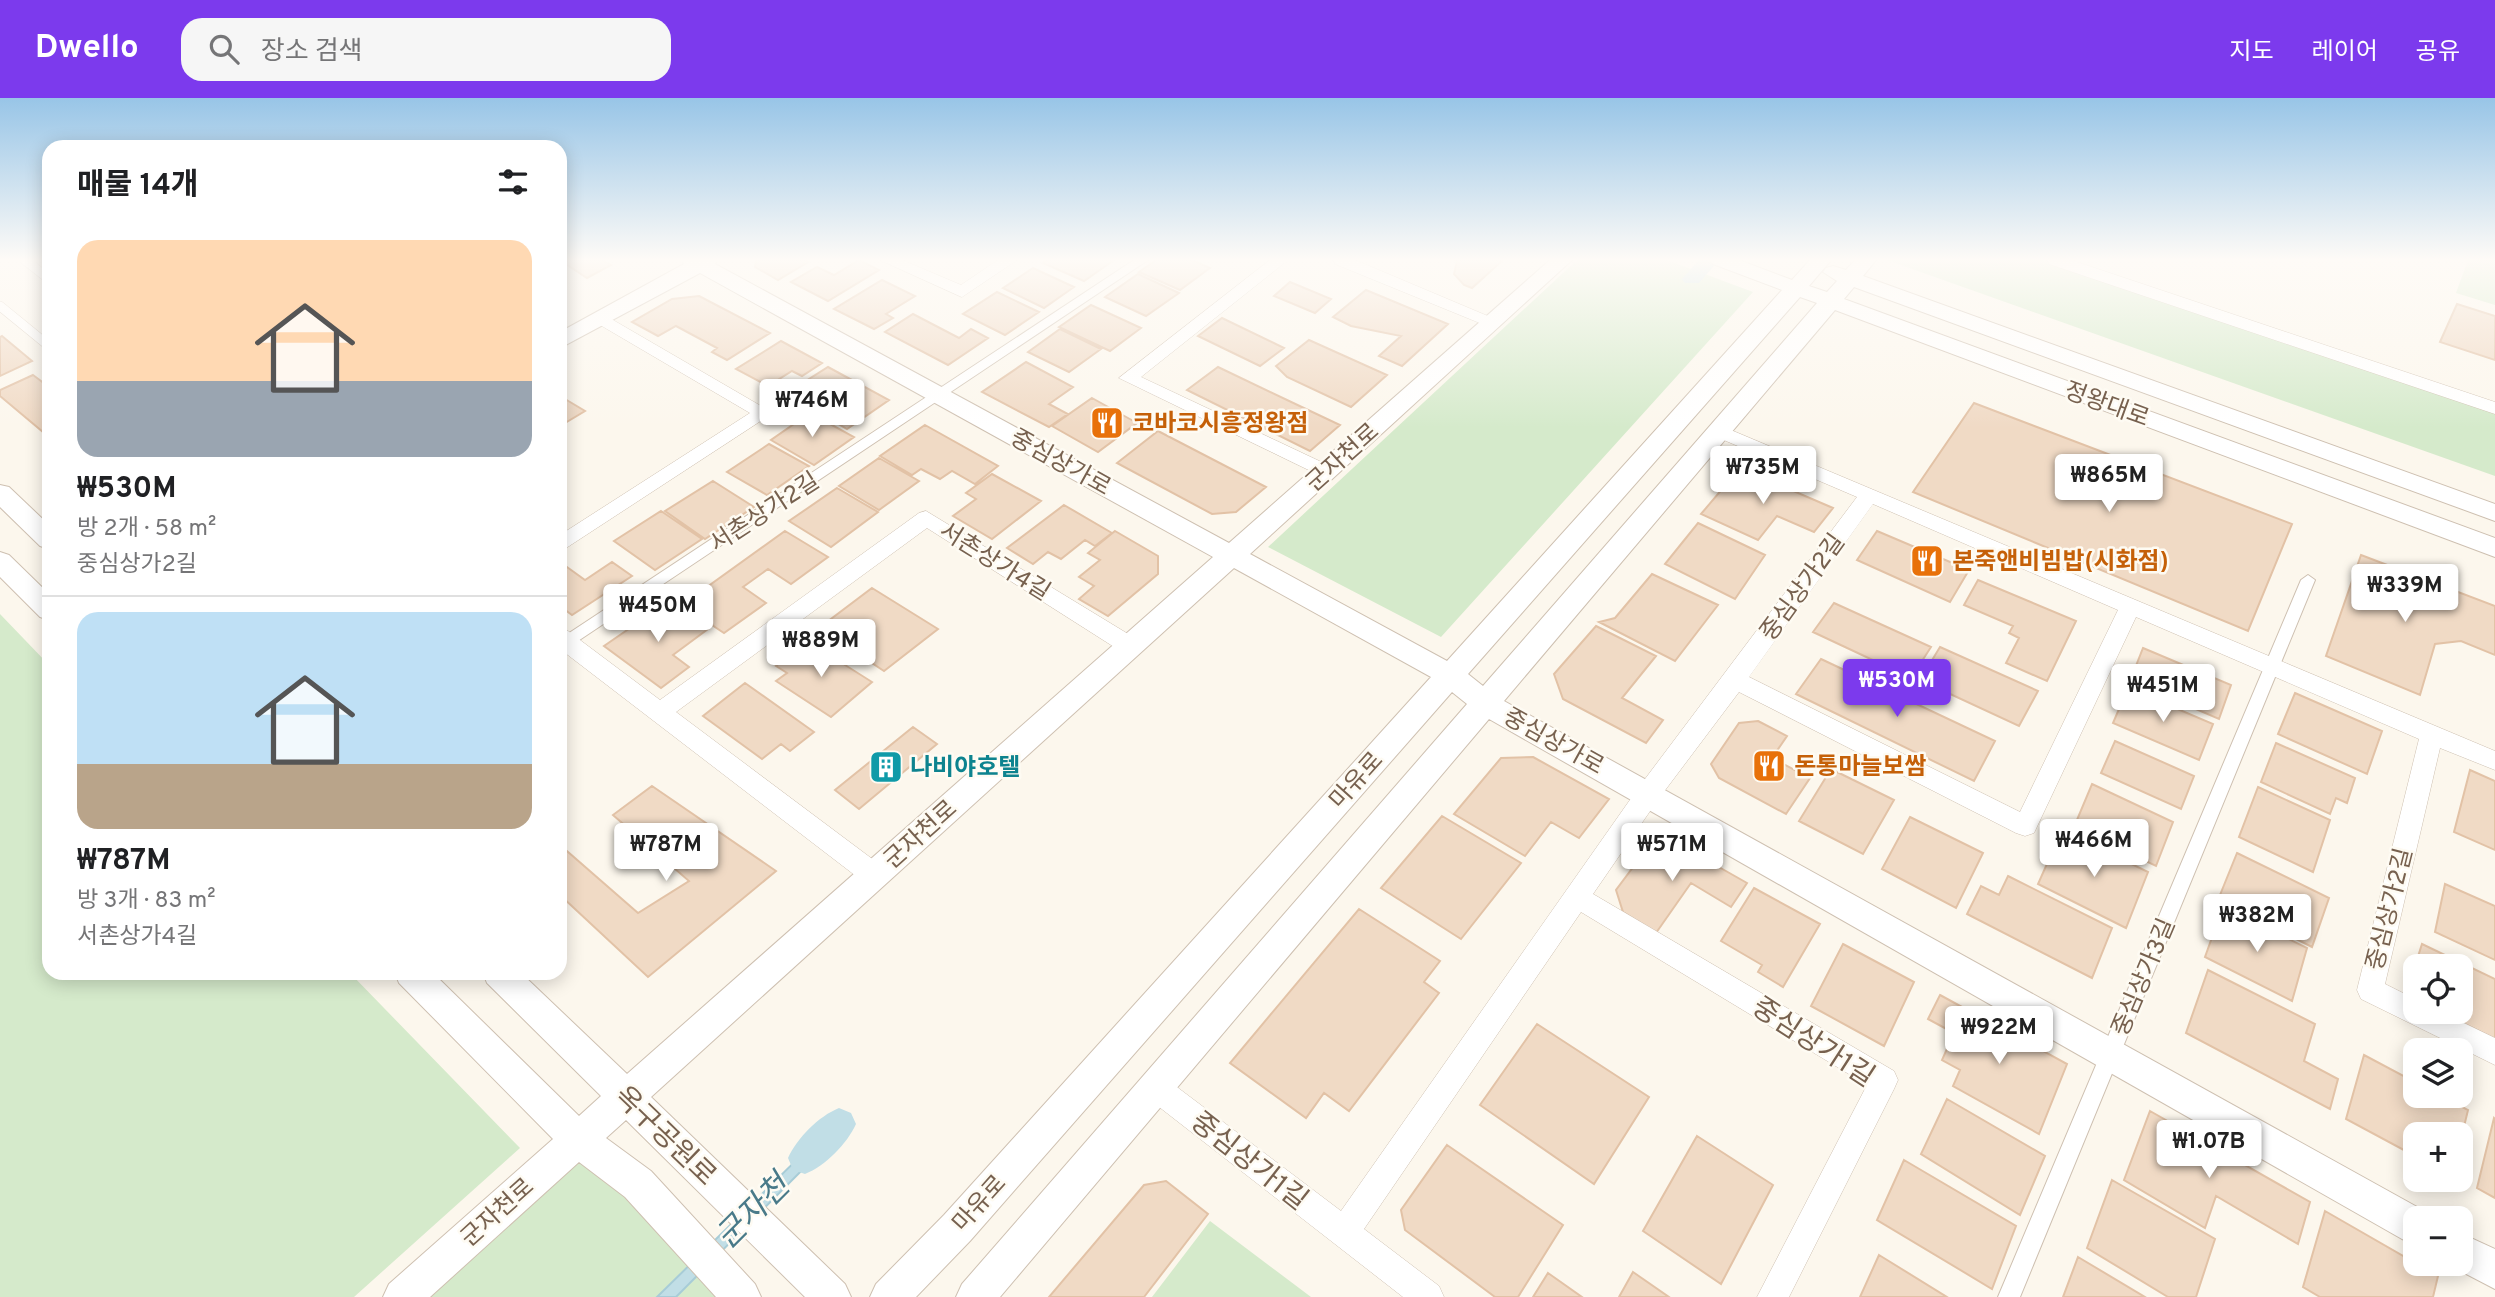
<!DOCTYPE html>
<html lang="ko">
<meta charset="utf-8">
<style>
:root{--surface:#fff;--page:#f6f6f6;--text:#202124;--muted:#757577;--line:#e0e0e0;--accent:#7c3aed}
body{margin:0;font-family:Overpass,"Noto Sans KR",sans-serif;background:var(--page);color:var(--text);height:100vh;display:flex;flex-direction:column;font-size:26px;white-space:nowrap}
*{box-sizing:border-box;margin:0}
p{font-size:23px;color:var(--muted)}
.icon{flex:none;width:38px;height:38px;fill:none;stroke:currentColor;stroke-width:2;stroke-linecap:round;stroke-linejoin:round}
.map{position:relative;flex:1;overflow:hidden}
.side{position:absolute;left:42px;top:42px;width:525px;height:840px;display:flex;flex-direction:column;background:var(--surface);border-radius:21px;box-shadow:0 4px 18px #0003}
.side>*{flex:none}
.fabs{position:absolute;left:2403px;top:856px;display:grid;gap:14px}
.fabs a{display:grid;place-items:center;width:70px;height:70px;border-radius:14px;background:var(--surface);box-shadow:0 4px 18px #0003;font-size:35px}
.price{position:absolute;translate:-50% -60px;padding:0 16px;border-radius:7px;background:#fff;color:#222;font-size:23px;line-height:46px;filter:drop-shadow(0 2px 4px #0008)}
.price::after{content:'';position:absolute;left:50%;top:42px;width:21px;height:16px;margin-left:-10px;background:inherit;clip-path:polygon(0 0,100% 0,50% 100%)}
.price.selected{background:var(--accent);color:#fff}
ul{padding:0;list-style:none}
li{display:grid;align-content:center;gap:14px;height:371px;padding:0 35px}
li+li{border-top:2px solid var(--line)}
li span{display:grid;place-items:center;height:217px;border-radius:21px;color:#555}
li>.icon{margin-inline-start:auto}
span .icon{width:126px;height:126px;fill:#fffc;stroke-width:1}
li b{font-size:30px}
h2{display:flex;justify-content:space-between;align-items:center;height:84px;padding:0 35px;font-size:30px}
header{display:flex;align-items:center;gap:42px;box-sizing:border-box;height:98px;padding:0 35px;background:var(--accent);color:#fff}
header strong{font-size:33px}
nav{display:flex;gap:38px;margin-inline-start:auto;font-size:24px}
.search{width:490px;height:63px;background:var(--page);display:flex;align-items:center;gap:18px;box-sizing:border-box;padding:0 24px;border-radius:21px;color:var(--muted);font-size:26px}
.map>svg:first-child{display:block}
.green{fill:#d5eacb}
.water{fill:#c1dee6;stroke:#a7ccd7;stroke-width:2}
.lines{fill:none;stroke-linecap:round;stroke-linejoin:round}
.canal{fill:#c1dee6;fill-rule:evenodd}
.building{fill:#f0dac5;stroke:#e2c2a6;stroke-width:2}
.service-casing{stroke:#cec0b1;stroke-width:10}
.pedestrian-casing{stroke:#cec0b1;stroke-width:2}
.minor-casing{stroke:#cec0b1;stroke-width:1}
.tertiary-casing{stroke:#cec0b1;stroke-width:2}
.service{stroke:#fff;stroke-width:9}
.pedestrian{fill:#fff;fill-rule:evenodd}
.minor{fill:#fff;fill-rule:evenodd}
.tertiary{fill:#fff;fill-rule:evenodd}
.labels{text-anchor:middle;stroke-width:5;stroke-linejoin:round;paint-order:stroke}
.street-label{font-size:24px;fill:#77614f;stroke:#fefbf3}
.food-label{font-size:24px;font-weight:bold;fill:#c56008;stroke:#fefbf3;text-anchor:start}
.culture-label{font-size:24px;font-weight:bold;fill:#0d838f;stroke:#fefbf3;text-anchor:start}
.near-street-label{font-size:28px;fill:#77614f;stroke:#fefbf3}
.near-water-label{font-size:32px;font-style:italic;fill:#497a89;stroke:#fefbf3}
</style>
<header>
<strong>Dwello</strong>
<div class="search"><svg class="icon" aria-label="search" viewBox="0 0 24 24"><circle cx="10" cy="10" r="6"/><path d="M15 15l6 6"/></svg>장소 검색</div>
<nav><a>지도</a><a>레이어</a><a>공유</a></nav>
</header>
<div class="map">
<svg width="2495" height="1199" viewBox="0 0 2495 1199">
<rect width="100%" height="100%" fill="#fcf7ed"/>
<path class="green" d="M 1577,162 L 1667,162 L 1753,194 L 1441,539 L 1268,449 Z
M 1887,162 L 2043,162 L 2495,315 L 2495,378 Z
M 2468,162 L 2495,162 L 2495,207 L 2456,195 Z
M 0,516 L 49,567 L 49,875 L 350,875 L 520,1050 L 354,1199 L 0,1199 Z
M 578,1041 L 728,1199 L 402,1199 Z
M 1210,1123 L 1311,1199 L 1152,1199 Z"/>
<path class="water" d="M 826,1033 L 834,1040 L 676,1199 L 657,1199 Z"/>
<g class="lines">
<path class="canal" d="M 1699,162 L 1719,162 L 1699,185 L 1685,185 L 1682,181 Z
M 839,1010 L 851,1015 L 856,1026 C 847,1046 825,1068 805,1076 L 793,1072 L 788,1060 C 797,1040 819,1018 839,1010 Z"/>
</g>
<path class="building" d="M 560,162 L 602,162 L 611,167 L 587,180 Z
M 756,162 L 804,162 L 808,164 L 778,182 L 755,169 Z
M 859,162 L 879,172 L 828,203 L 791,184 L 817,169 L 834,177 Z
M 1047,162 L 1114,162 L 1084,183 L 1043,165 Z
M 1156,162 L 1192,162 L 1210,170 L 1180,192 L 1139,174 Z
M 1454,162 L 1503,162 L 1472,190 L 1464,187 L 1454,176 L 1457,163 Z
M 1033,170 L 1074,189 L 1044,210 L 1003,190 Z
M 1138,176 L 1179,195 L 1146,218 L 1105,199 Z
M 882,182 L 915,198 L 886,216 L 893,220 L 874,231 L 834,211 Z
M 1290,184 L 1331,201 L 1315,215 L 1274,198 Z
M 1366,192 L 1448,226 L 1402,268 L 1379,258 L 1401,238 L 1351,228 L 1333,219 Z
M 997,194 L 1039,214 L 1005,237 L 963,216 Z
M 699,198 L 770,235 L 727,262 L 712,254 L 717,250 L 676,228 L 658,238 L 632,224 L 672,201 Z
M 2457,206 L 2495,218 L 2495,262 L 2440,244 Z
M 1091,207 L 1141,230 L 1110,253 L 1059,229 Z
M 913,216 L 959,240 L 971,231 L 988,240 L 948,267 L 885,234 Z
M 1222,220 L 1284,250 L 1260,268 L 1198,238 Z
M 1060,231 L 1101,251 L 1069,274 L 1028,254 Z
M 2,238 L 32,263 L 0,278 L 0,239 Z
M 1309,242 L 1387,277 L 1351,309 L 1287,279 L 1276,268 Z
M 781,243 L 822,265 L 802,278 L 792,273 L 768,288 L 736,271 Z
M 1026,264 L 1073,289 L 1049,306 L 1068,316 L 1049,329 L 982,294 Z
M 828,269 L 889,302 L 847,331 L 820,315 L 831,308 L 818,301 L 835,290 L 827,285 L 822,289 L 809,281 Z
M 1218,269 L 1306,311 L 1340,327 L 1310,353 L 1187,292 Z
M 33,277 L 49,289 L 49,339 L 0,298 L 0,292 Z
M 560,298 L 585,313 L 560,328 Z
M 1092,300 L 1137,325 L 1098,354 L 1052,328 Z
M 1974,305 L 2292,426 L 2248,533 L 1913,394 Z
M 810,315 L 854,339 L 814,367 L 771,342 Z
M 925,327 L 998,368 L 975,386 L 952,373 L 940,381 L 921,371 L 912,377 L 880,358 Z
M 1158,333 L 1266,389 L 1236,414 L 1212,416 L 1117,365 Z
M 769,346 L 809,368 L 767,397 L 727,374 Z
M 879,360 L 919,383 L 879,412 L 839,388 Z
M 1740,370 L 1833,410 L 1814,434 L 1777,418 L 1758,442 L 1701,416 Z
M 992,376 L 1041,403 L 992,441 L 953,418 L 976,401 L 966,395 Z
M 713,383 L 754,409 L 705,441 L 665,413 Z
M 837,390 L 878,414 L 831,449 L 789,423 Z
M 1064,407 L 1112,435 L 1095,448 L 1085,442 L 1061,461 L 1048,454 L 1033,466 L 1007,450 Z
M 661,413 L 702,441 L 655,472 L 614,443 Z
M 1698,425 L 1765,457 L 1735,501 L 1665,466 Z
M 785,433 L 828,459 L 791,486 L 768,471 L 743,489 L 766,505 L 724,535 L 682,507 Z
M 1115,433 L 1158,458 L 1158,476 L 1108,518 L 1079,501 L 1094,488 L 1079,479 L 1100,462 L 1088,455 Z
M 1877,433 L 1969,472 L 1950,504 L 1857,462 Z
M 2361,457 L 2495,508 L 2495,557 L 2461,543 L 2435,546 L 2420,597 L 2326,558 Z
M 560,464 L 585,482 L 612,464 L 632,478 L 572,517 L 560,508 Z
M 1652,476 L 1718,507 L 1675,563 L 1599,524 L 1615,520 Z
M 1978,482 L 2076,523 L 2047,583 L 2006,565 L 2019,540 L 2009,535 L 2013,528 L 1964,507 Z
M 872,490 L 938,531 L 884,573 L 819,530 Z
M 668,504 L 708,531 L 673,557 L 689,569 L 661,590 L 604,548 Z
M 1834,505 L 1931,549 L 1911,580 L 1813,534 Z
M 1596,528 L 1656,558 L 1622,600 L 1663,622 L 1646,645 L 1563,601 L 1554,576 Z
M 807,543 L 872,584 L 831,619 L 776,583 L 787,575 L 776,568 Z
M 1940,549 L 2038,593 L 2019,628 L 1920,582 Z
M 2143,550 L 2231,587 L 2219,621 L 2130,583 Z
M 1821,561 L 1995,643 L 1974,683 L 1796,596 Z
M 745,585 L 814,634 L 790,653 L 781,646 L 762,661 L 703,618 Z
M 2128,590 L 2213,626 L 2199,662 L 2113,625 Z
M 2295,595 L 2382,633 L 2367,676 L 2278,636 Z
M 1758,623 L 1787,638 L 1772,660 L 1810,680 L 1786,716 L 1719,680 L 1711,666 L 1739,625 Z
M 913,629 L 937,646 L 859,711 L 835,692 Z
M 2115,643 L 2194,678 L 2181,711 L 2101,675 Z
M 2276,645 L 2355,680 L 2347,705 L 2336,700 L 2330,716 L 2261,684 Z
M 1533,659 L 1609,701 L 1579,740 L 1551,724 L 1525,758 L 1454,716 L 1501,660 Z
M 1831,671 L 1894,702 L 1863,756 L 1799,723 Z
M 2470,672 L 2495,683 L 2495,752 L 2454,734 Z
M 2092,686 L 2173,724 L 2156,768 L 2074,729 Z
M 652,688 L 776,773 L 648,879 L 560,797 L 560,747 L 638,815 L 689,783 L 613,717 Z
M 2258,689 L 2330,722 L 2313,774 L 2239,739 Z
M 1442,718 L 1521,765 L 1461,841 L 1381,790 Z
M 1910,719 L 1983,755 L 1956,810 L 1882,771 Z
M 2062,732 L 2148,774 L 2126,830 L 2038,786 Z
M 1673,743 L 1747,785 L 1731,809 L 1691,785 L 1656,835 L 1623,814 L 1616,792 L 1652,744 Z
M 2237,755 L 2329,800 L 2312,849 L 2218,802 Z
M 2008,778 L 2112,830 L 2092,880 L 1967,816 L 1981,788 L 1999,797 Z
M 2445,786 L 2495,808 L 2495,862 L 2435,834 Z
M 1754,790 L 1820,826 L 1783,889 L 1758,874 L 1762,867 L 1721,843 Z
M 2223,809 L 2307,850 L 2292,903 L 2205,859 Z
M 1359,811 L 1440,863 L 1424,884 L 1439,895 L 1349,1013 L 1324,995 L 1306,1020 L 1230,965 Z
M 1843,846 L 1914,884 L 1884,948 L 1811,908 Z
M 2422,846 L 2495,881 L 2495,941 L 2441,914 L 2460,914 L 2460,868 L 2415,868 Z
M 2208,872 L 2315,926 L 2304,963 L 2338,981 L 2330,1011 L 2186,935 Z
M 1940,897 L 2067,966 L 2039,1036 L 1953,988 L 1960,972 L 1942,962 L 1954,935 L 1928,921 Z
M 1537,926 L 1649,999 L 1594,1086 L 1480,1007 Z
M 2364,957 L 2415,984 L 2415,998 L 2441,998 L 2468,1012 L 2460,1045 L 2460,1036 L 2415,1036 L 2415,1058 L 2346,1021 Z
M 1947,1001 L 2045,1058 L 2020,1117 L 1921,1056 Z
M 2150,1013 L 2310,1104 L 2298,1146 L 2216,1098 L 2205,1130 L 2124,1082 Z
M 2494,1020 L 2495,1021 L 2495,1100 L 2477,1090 Z
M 1697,1038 L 1773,1087 L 1721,1186 L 1643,1133 Z
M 1447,1047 L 1563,1127 L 1518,1199 L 1495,1199 L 1405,1132 L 1401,1112 Z
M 1904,1062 L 2016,1128 L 1992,1191 L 1877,1122 Z
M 2112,1082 L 2215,1141 L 2196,1199 L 2168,1199 L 2087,1150 Z
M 1166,1083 L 1208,1116 L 1144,1199 L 1049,1199 L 1144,1087 Z
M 2325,1113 L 2438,1178 L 2433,1199 L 2320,1199 L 2303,1189 Z
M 1879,1157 L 1947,1199 L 1860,1199 Z
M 2078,1159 L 2145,1199 L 2063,1199 Z
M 1633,1174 L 1669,1199 L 1619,1199 Z
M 1548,1175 L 1582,1199 L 1533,1199 Z"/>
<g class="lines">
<defs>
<path id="service" d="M 25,162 L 49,181
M 0,208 L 49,248"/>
<path id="pedestrian" d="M 1134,162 L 1148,162 L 560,555 L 560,541 Z
M 2308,477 L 2315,482 L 2020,1199 L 1998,1199 L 2301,482 Z"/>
<path id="minor" d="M 880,162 L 902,162 L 961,187 L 998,162 L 1017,162 L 962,199 Z
M 1270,162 L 1288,162 L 1141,279 L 1332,369 L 1335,374 L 1332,379 L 1325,380 L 1119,280 Z
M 1333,162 L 1355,162 L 1502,224 L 1499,228 L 1487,228 L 1335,166 Z
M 2047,162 L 2071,162 L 2495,304 L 2495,316 L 2049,166 Z
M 601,215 L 773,315 L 560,454 L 560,437 L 750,315 L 595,224 L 592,220 L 595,216 Z
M 1719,327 L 2495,653 L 2495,672 L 2440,650 L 2385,886 L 2415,901 L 2415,914 L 2441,914 L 2495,940 L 2495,967 L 2361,901 L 2357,892 L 2419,641 L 2136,519 L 2034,735 L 2025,738 L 2016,735 L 1739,594 L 1657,703 L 1593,796 L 1894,973 L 1898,982 L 1894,991 L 1789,1199 L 1757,1199 L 1867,987 L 1581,814 L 1364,1131 L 1439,1188 L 1444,1199 L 1403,1199 L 1145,998 L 1141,989 L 1145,980 L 1155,976 L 1165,980 L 1341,1113 L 1639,689 L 1857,399 L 1712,337 L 1709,333 L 1712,329 ZM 1873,406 L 2118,512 L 2020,714 L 1749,579 Z
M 926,413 L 1138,542 L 1141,548 L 1138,554 L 1122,554 L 927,430 L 676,614 L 883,769 L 887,777 L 883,785 L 874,788 L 865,785 L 560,551 L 560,531 L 568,533 L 660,602 L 919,415 Z"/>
<path id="tertiary" d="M 682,162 L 717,162 L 715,166 L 1229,445 L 1550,162 L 1572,162 L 1250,456 L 1447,563 L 1782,192 L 1713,166 L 1710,162 L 1739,162 L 1792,182 L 1810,162 L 1831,162 L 1809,188 L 1827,194 L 1837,183 L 1823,174 L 1826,170 L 1833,168 L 1846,172 L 1855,162 L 1876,162 L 1863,178 L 2495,406 L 2495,423 L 1854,189 L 1844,201 L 2495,440 L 2495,459 L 1835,212 L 1504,603 L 2428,1115 L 2430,1120 L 2415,1120 L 2415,1146 L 2402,1141 L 1489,621 L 1000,1199 L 956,1199 L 962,1186 L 1467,606 L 1452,594 L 970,1143 L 916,1199 L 870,1199 L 876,1186 L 944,1117 L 1431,579 L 1234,470 L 651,999 L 845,1186 L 851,1199 L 805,1199 L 626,1022 L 606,1040 L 651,1073 L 755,1186 L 761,1199 L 716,1199 L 625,1099 L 579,1064 L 430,1199 L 383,1199 L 389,1186 L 553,1041 L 399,885 L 395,875 L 433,875 L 579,1018 L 601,998 L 487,885 L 483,875 L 521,875 L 627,976 L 1213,459 L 700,175 L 560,250 L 560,234 L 684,166 ZM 1800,199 L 1817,205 L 1483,588 L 1468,576 Z
M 0,387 L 9,389 L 49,427 L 49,451 L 40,448 L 0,409 Z
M 0,454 L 9,457 L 49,496 L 49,522 L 40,519 L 0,479 Z
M 2460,1135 L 2495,1151 L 2495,1191 L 2447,1166 L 2460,1166 Z"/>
</defs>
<use href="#service" class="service-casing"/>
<use href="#pedestrian" class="pedestrian-casing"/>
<use href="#minor" class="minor-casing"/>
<use href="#tertiary" class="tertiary-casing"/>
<use href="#service" class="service"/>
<use href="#pedestrian" class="pedestrian"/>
<use href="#minor" class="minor"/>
<use href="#tertiary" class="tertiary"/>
</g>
<linearGradient id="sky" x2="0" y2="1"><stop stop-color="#98c5e7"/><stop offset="0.49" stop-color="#fefbf7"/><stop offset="1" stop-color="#fefbf7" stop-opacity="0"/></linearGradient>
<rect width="2495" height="330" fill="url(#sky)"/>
<defs>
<symbol id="restaurant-square" viewBox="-11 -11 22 22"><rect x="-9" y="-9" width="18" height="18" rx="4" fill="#e8710a" stroke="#fefbf3"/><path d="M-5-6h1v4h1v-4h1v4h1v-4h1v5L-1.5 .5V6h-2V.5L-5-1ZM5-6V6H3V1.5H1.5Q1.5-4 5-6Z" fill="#fff"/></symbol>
<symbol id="building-square" viewBox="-11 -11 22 22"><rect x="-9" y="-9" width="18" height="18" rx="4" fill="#0f9aa8" stroke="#fefbf3"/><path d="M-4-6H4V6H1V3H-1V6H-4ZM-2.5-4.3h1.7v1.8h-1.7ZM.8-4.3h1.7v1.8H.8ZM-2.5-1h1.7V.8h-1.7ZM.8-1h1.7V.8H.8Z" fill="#fff"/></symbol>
</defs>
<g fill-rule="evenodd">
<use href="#restaurant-square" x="1088" y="306" width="38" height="38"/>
<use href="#restaurant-square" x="1908" y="444" width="38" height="38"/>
<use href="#restaurant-square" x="1750" y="649" width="38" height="38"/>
<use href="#building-square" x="867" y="650" width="38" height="38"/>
</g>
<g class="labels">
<g class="street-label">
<text transform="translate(2107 306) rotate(20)" y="8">정왕대로</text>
<text transform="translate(1342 359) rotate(-42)" y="8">군자천로</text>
<text transform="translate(1061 364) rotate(29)" y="8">중심상가로</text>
<text transform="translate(764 414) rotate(-33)" y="8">서촌상가2길</text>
<text transform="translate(995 463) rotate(32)" y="8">서촌상가4길</text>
<text transform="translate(1802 489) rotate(-54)" y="8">중심상가2길</text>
<text transform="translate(1554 643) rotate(29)" y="8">중심상가로</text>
<text transform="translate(1356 682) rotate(-48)" y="8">마유로</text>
<text transform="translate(920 736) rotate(-42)" y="8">군자천로</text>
<text transform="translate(2389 811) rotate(-76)" y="8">중심상가2길</text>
<text transform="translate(2143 879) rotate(-67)" y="8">중심상가3길</text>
<text transform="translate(979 1105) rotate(-48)" y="8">마유로</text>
<text transform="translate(497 1114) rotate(-42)" y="8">군자천로</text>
</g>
<g class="food-label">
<text x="1132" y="333">코바코시흥정왕점</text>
<text x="1952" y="471">본죽앤비빔밥(시화점)</text>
<text x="1794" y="676">돈통마늘보쌈</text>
</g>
<g class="culture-label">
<text x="910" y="677">나비야호텔</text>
</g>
<g class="near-street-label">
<text transform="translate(1814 943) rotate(33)" y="10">중심상가1길</text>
<text transform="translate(666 1037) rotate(44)" y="10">옥구공원로</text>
<text transform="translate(1250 1062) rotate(38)" y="10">중심상가1길</text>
</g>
<g class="near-water-label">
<text transform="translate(752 1113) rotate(-45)" y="11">군자천</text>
</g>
</g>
</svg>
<div class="fabs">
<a><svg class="icon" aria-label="locate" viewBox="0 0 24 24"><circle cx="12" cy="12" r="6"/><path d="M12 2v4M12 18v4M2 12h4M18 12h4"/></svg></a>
<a><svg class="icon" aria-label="layers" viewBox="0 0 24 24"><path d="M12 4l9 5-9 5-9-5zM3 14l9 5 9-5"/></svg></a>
<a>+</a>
<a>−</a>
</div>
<b class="price" style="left:812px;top:341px">₩746M</b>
<b class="price" style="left:1763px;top:408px">₩735M</b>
<b class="price" style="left:2109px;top:416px">₩865M</b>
<b class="price" style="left:2405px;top:526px">₩339M</b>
<b class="price" style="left:658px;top:546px">₩450M</b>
<b class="price" style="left:821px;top:581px">₩889M</b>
<b class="price selected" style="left:1897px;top:621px">₩530M</b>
<b class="price" style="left:2163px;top:626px">₩451M</b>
<b class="price" style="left:2094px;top:781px">₩466M</b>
<b class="price" style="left:666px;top:785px">₩787M</b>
<b class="price" style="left:1672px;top:785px">₩571M</b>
<b class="price" style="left:2257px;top:856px">₩382M</b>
<b class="price" style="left:1999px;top:968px">₩922M</b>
<b class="price" style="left:2209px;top:1082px">₩1.07B</b>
<section class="side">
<h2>매물 14개<svg class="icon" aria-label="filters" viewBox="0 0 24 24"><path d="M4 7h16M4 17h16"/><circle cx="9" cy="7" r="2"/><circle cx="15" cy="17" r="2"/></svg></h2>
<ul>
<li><span style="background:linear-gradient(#ffd9b3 65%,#9aa5b1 0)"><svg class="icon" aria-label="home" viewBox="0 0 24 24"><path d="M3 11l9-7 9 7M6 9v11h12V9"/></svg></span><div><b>₩530M</b><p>방 2개 · 58 m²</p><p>중심상가2길</p></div></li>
<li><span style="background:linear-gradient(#bfe0f5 70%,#b9a48a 0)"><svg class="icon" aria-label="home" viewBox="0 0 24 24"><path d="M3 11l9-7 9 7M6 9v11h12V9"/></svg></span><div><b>₩787M</b><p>방 3개 · 83 m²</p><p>서촌상가4길</p></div></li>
</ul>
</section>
</div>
